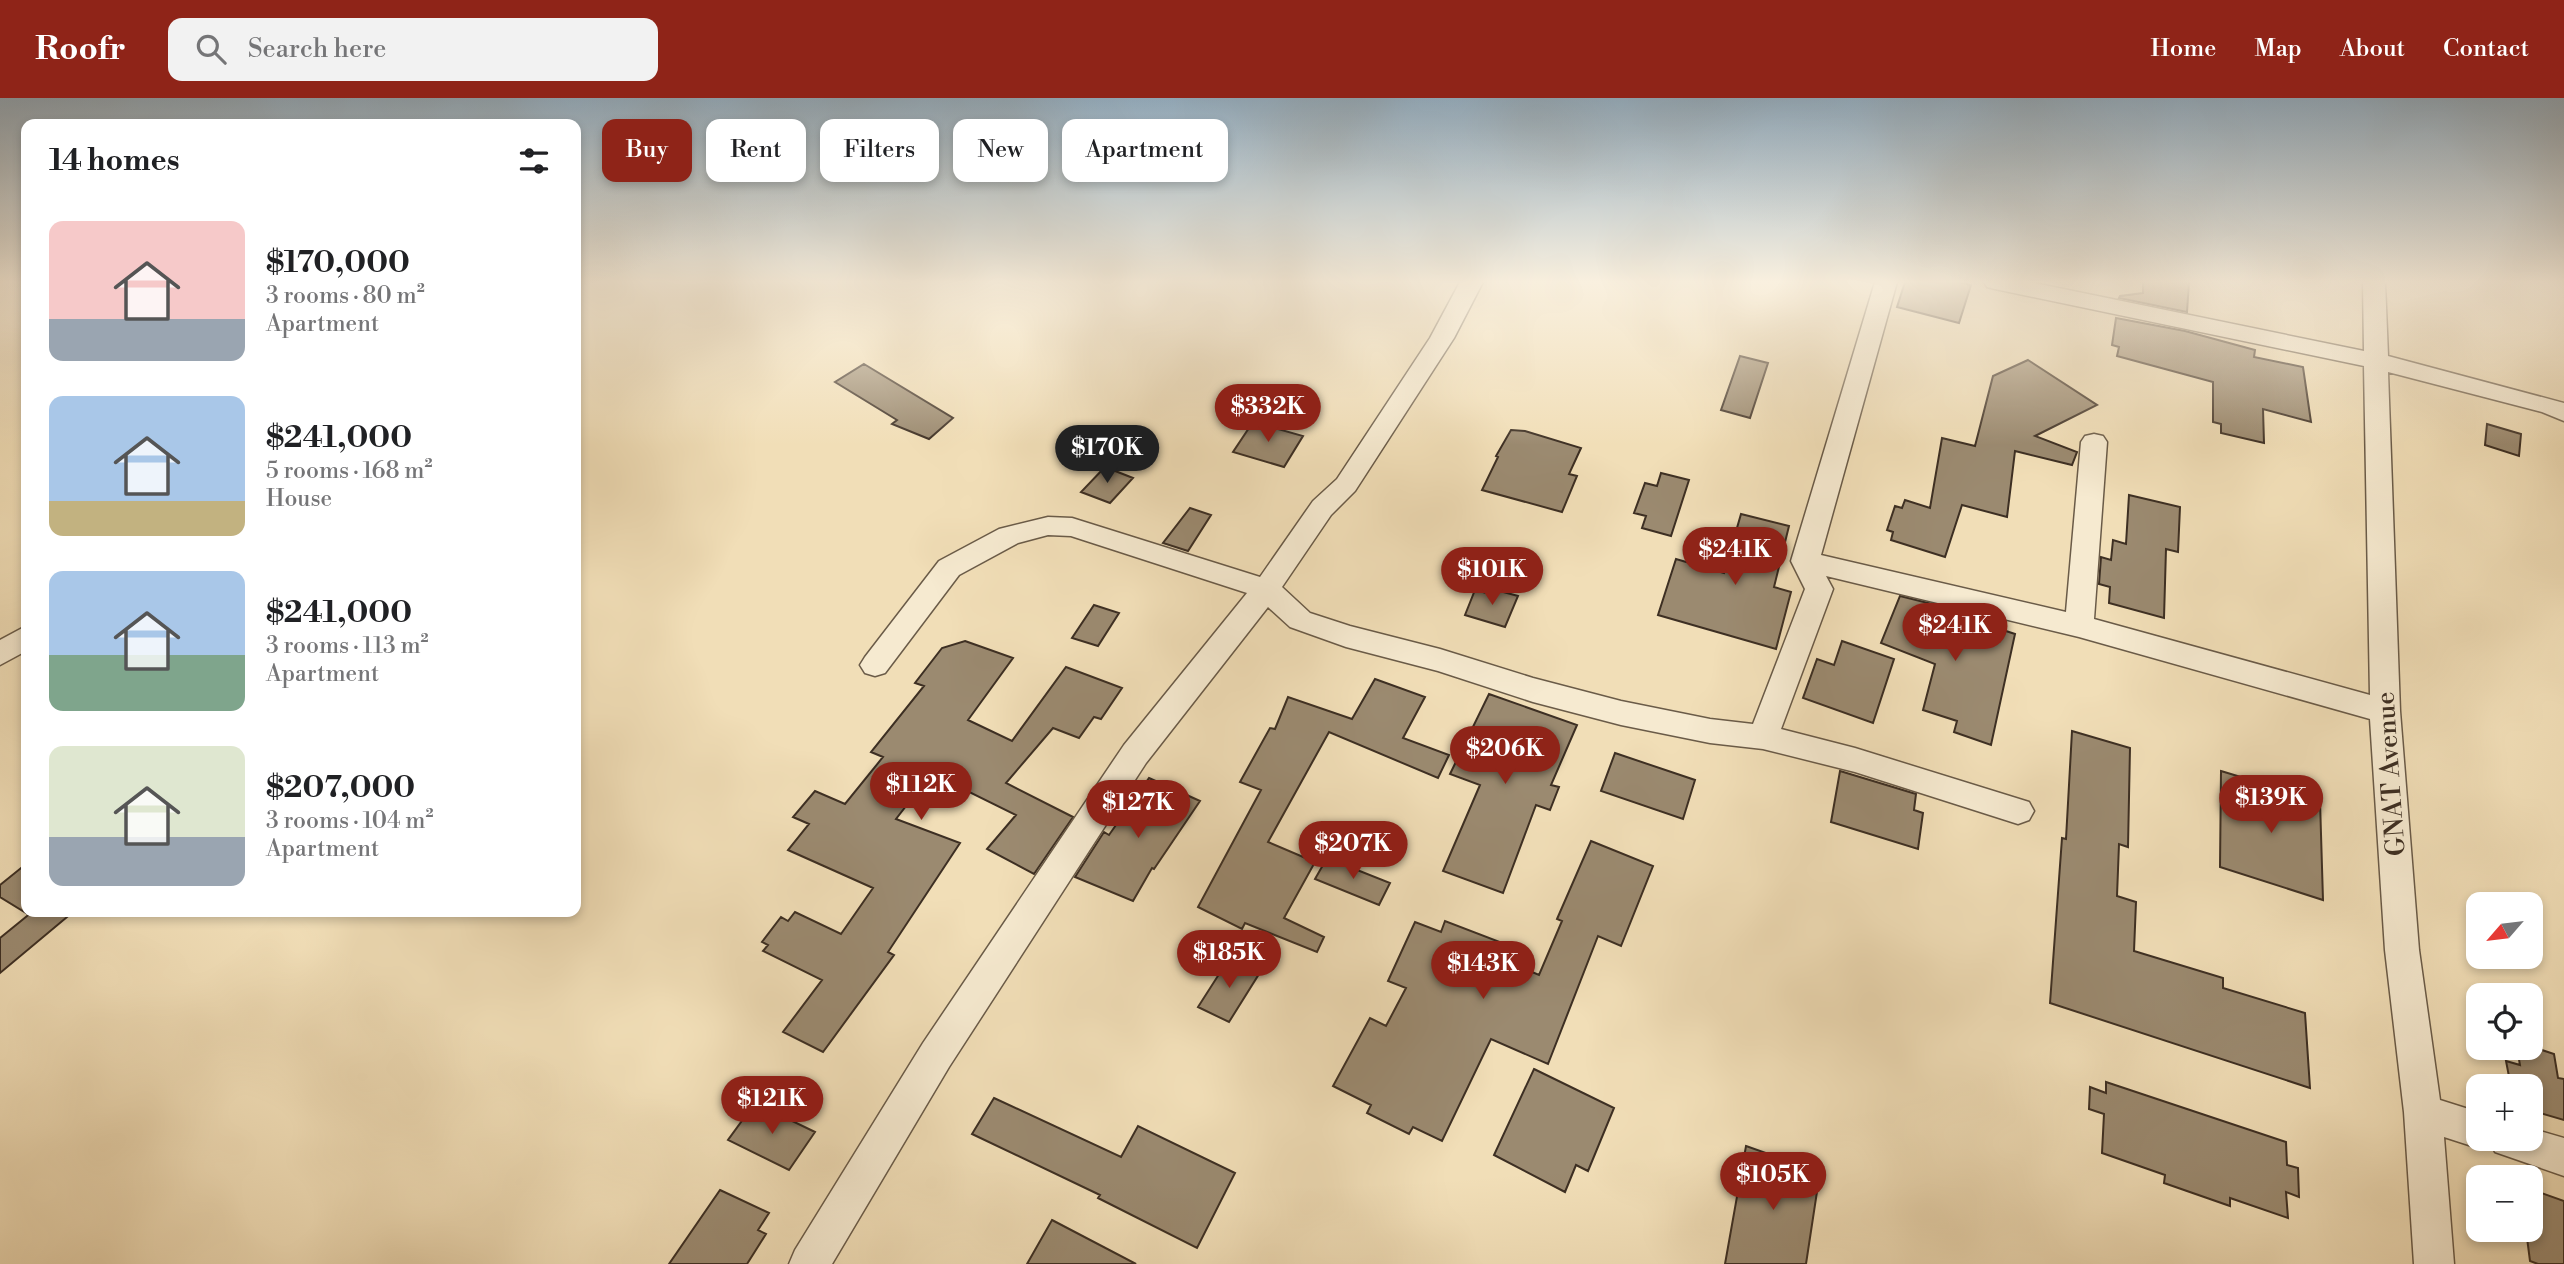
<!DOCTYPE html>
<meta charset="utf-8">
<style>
:root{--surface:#fff;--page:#f2f2f2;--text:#202124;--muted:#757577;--accent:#8f2418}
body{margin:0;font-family:"Libre Bodoni",serif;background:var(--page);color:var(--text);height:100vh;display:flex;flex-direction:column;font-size:26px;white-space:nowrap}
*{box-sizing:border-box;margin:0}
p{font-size:23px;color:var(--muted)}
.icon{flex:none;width:38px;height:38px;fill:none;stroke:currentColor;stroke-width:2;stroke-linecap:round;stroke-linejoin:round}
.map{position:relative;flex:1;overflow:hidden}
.drawer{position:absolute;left:21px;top:21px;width:560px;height:798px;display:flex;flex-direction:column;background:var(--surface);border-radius:14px;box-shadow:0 4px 10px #0003}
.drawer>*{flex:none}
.banner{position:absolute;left:602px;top:21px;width:665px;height:63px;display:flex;gap:14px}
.needle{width:46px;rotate:242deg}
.fabs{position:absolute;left:2466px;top:794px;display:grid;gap:14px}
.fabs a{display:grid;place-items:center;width:77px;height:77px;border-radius:14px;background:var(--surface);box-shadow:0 4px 10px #0003;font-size:35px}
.price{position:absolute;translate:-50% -60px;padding:0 16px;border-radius:24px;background:var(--accent);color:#fff;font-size:23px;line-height:46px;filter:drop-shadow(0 2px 4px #0008)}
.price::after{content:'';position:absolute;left:50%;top:42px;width:21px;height:16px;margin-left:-10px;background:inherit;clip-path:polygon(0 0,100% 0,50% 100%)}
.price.selected{background:#222;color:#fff}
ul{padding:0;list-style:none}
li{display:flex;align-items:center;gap:21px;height:175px;padding:0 28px}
li span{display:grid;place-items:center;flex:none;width:196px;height:140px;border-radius:14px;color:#555}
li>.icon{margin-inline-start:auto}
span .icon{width:84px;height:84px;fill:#fffc;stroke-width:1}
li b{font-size:30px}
h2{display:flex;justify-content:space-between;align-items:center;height:84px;padding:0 28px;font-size:30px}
.pill{padding:0 24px;border-radius:14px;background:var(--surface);box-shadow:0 4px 10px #0003;font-size:24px;line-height:63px}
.pill.selected{background:var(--accent);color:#fff}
header{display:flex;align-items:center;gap:42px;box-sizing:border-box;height:98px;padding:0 35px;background:var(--accent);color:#fff}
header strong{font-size:33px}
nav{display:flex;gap:38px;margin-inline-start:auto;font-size:24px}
.search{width:490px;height:63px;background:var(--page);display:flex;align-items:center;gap:18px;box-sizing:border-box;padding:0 24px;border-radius:14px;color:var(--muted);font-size:26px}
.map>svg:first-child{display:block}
.building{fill:#9b8a70;stroke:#3d2f23;stroke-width:2}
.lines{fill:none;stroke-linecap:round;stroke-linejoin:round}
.street-casing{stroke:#6a5b48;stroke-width:3}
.street{fill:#f6ead0;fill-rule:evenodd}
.labels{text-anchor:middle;stroke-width:6;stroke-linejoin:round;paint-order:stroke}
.street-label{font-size:26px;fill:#3d2f23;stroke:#f6ead0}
</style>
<header>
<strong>Roofr</strong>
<div class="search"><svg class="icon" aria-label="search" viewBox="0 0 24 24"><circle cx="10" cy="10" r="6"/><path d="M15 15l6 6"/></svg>Search here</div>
<nav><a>Home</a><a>Map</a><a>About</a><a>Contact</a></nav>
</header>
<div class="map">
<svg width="2564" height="1166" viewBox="0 0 2564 1166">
<rect width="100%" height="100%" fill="#f1deb7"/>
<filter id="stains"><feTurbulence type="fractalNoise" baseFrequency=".00286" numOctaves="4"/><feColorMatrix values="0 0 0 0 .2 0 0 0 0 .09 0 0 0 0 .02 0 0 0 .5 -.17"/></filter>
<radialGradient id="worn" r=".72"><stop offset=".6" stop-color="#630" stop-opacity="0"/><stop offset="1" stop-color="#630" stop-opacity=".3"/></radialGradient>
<path class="building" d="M 1905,184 L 1959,184 L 1971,187 L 1959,225 L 1897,209 Z
M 2143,184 L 2189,184 L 2187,214 L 2119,200 L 2120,198 L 2143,195 Z
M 2116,220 L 2185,233 L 2255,252 L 2254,259 L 2303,269 L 2311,324 L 2263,311 L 2264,345 L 2221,335 L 2221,326 L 2213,324 L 2213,284 L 2117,258 L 2119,249 L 2112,247 Z
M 1740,258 L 1768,265 L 1750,320 L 1721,312 Z
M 2028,262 L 2097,307 L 2035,338 L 2077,354 L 2072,367 L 2015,353 L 2007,419 L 1962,407 L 1945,459 L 1891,442 L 1893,434 L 1887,432 L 1895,408 L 1902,410 L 1905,402 L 1930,410 L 1942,340 L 1975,348 L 1993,278 Z
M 864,266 L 953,320 L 929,341 L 892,326 L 897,322 L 835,284 Z
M 1253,324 L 1303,338 L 1284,369 L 1233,354 Z
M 2487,326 L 2521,336 L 2519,358 L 2485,347 Z
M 1511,332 L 1525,333 L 1581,350 L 1569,376 L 1577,378 L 1562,414 L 1482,392 L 1498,359 L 1496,358 Z
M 1105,369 L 1133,380 L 1110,405 L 1081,394 Z
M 1661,375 L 1689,382 L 1671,438 L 1642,430 L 1646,418 L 1634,415 L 1645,385 L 1657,388 Z
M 2129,397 L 2180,409 L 2178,454 L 2166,451 L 2164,520 L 2109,505 L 2110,489 L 2099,486 L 2101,459 L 2111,462 L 2113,442 L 2126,446 Z
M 1190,410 L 1211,417 L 1188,453 L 1163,445 Z
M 1741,416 L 1789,428 L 1774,489 L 1791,494 L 1776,551 L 1658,517 L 1676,461 L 1724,475 Z
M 1475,492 L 1494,497 L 1496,492 L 1518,498 L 1505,529 L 1465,517 Z
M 1900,498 L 1940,508 L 1939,511 L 2015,536 L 1991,647 L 1954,634 L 1957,623 L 1923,612 L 1935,566 L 1881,545 Z
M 1094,507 L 1119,515 L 1098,548 L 1072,540 Z
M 965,543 L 1013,560 L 968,622 L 1012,643 L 1066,569 L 1122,590 L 1101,621 L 1094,619 L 1079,640 L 1053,630 L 1006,685 L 1073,719 L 1034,776 L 987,751 L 1016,717 L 937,678 L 933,684 L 927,681 L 896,721 L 960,745 L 888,854 L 894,857 L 823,954 L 783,934 L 822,882 L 763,853 L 768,847 L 762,844 L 781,819 L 788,823 L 795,814 L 841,836 L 873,790 L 788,752 L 809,726 L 793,719 L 815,693 L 845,706 L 883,659 L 871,654 L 924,588 L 915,585 L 942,550 Z
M 1842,543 L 1894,561 L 1873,625 L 1803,600 L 1817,561 L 1834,567 Z
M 1375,581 L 1425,599 L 1403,640 L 1449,657 L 1438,680 L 1329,634 L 1268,744 L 1315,764 L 1284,820 L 1324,839 L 1317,854 L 1245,825 L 1242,831 L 1198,809 L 1261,692 L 1240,684 L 1270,630 L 1275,631 L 1288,599 L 1352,621 Z
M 1489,596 L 1577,627 L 1551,687 L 1559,689 L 1550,712 L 1536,707 L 1503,795 L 1443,773 L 1480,687 L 1450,676 Z
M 2072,633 L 2130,650 L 2128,749 L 2119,746 L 2117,798 L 2136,804 L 2134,853 L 2223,880 L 2223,890 L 2305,915 L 2310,990 L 2050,905 L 2062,740 L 2066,741 Z
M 1615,655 L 1695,682 L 1683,721 L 1601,693 Z
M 1840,673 L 1916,696 L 1914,712 L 1923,715 L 1918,751 L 1831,724 Z
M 2221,673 L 2320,703 L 2323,802 L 2220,769 Z
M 1149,680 L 1200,703 L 1154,771 L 1152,770 L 1133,803 L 1075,779 L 1104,734 L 1109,737 Z
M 1591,743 L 1653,768 L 1621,848 L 1598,838 L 1548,966 L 1491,941 L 1442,1043 L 1413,1029 L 1409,1036 L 1367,1015 L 1371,1007 L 1333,988 L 1370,920 L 1386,928 L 1406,890 L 1388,883 L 1415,824 L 1441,834 L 1445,823 L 1505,846 L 1499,860 L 1539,877 L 1562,823 L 1557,821 Z
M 1327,760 L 1390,785 L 1379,807 L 1315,781 Z
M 26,766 L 26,815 L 0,799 L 0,787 Z
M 32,814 L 73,814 L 0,875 L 0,840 Z
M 1230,859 L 1259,876 L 1229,924 L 1198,909 Z
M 2517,950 L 2536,950 L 2554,956 L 2558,980 L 2564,981 L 2564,1022 L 2530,1012 L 2530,989 L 2511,989 L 2506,963 L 2520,967 Z
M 1534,971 L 1614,1010 L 1588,1073 L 1576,1067 L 1565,1094 L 1494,1057 Z
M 2106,984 L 2286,1044 L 2287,1067 L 2298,1070 L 2299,1099 L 2286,1094 L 2288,1120 L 2230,1100 L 2230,1108 L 2164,1085 L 2165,1077 L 2102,1055 L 2104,1016 L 2089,1011 L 2090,989 L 2106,995 Z
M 994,1000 L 1121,1059 L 1138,1028 L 1235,1075 L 1197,1150 L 1098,1100 L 1100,1097 L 972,1036 Z
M 755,1005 L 815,1034 L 789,1072 L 728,1042 Z
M 1746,1048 L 1820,1074 L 1806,1166 L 1725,1166 Z
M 2530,1091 L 2564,1103 L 2564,1166 L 2538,1166 L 2530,1163 L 2526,1132 L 2530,1132 Z
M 720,1092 L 769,1115 L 758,1132 L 766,1136 L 747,1166 L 669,1166 Z
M 1052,1122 L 1136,1166 L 1027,1166 Z"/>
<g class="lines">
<defs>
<path id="street" d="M 1460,184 L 1483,184 L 1454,240 L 1355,393 L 1331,417 L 1282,489 L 1310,515 L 1350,528 L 1440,551 L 1533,580 L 1621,603 L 1710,621 L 1753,626 L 1805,491 L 1791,463 L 1875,184 L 1897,184 L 1821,457 L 2066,514 L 2081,344 L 2085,338 L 2094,336 L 2103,338 L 2107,344 L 2094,521 L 2370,597 L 2364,268 L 1995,191 L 1987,189 L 1984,184 L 2029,184 L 2364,253 L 2363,184 L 2385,184 L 2388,258 L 2564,305 L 2564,323 L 2542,314 L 2388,274 L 2400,613 L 2419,852 L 2440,1002 L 2478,1014 L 2478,1041 L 2530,1041 L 2530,1030 L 2564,1040 L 2564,1078 L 2495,1054 L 2491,1045 L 2478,1050 L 2444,1039 L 2454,1166 L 2414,1166 L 2404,1014 L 2385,852 L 2370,621 L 2079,539 L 1826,478 L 1833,491 L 1781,631 L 1855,650 L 2029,704 L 2034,713 L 2029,722 L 2018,726 L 1855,674 L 1763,651 L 1710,645 L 1621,627 L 1533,604 L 1438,573 L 1346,549 L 1290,529 L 1268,509 L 1146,665 L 949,969 L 832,1166 L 789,1166 L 795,1152 L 923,945 L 1124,647 L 1247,495 L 1071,438 L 1048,437 L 1018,445 L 959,477 L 885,575 L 875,578 L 865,575 L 860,567 L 865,559 L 939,463 L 999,431 L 1048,419 L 1072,420 L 1260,479 L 1313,403 L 1337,381 L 1430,240 Z
M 26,528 L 26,553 L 0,567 L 0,542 Z"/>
</defs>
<use href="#street" class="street-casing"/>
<use href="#street" class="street"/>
</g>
<linearGradient id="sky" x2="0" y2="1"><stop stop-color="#93adc0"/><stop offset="0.53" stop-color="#f9f0df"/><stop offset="1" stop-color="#f9f0df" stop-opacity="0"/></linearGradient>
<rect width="2564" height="347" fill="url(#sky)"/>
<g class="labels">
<g class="street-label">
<text transform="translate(2390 676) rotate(-94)" y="9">GNAT Avenue</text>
</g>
</g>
<rect width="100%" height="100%" filter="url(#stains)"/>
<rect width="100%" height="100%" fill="url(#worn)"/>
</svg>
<div class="fabs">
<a><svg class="needle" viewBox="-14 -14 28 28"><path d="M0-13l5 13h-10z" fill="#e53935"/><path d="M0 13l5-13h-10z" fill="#757577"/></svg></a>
<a><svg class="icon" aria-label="locate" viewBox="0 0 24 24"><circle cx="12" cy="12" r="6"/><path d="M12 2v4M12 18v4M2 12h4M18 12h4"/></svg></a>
<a>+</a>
<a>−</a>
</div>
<b class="price" style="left:1268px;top:346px">$332K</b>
<b class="price selected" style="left:1107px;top:387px">$170K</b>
<b class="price" style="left:1735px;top:489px">$241K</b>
<b class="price" style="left:1492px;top:509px">$101K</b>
<b class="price" style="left:1955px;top:565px">$241K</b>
<b class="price" style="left:1505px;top:688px">$206K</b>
<b class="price" style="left:921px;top:724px">$112K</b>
<b class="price" style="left:2271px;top:737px">$139K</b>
<b class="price" style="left:1138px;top:742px">$127K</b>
<b class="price" style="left:1353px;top:783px">$207K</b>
<b class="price" style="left:1229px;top:892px">$185K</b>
<b class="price" style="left:1483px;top:903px">$143K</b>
<b class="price" style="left:772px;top:1038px">$121K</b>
<b class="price" style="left:1773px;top:1114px">$105K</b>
<div class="banner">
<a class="pill selected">Buy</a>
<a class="pill">Rent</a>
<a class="pill">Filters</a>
<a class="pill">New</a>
<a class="pill">Apartment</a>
</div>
<section class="drawer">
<h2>14 homes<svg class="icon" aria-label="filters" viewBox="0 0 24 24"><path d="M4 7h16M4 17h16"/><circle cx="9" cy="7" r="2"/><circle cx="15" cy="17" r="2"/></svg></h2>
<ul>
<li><span style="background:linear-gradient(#f6c9c9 70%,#9aa5b1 0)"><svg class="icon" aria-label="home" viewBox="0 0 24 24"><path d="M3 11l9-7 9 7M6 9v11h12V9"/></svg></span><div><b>$170,000</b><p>3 rooms · 80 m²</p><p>Apartment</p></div></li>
<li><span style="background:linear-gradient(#a9c7e8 75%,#c2b280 0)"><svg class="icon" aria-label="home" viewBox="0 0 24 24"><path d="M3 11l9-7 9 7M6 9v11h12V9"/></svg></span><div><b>$241,000</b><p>5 rooms · 168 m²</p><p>House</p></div></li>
<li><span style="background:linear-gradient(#a9c7e8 60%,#7fa58c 0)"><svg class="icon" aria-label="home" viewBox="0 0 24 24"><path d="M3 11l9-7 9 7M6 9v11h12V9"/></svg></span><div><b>$241,000</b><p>3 rooms · 113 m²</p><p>Apartment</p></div></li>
<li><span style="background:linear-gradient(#dfe7d0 65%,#9aa5b1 0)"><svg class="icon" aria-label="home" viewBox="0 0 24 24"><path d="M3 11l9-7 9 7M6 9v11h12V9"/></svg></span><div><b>$207,000</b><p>3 rooms · 104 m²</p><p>Apartment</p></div></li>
</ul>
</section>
</div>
